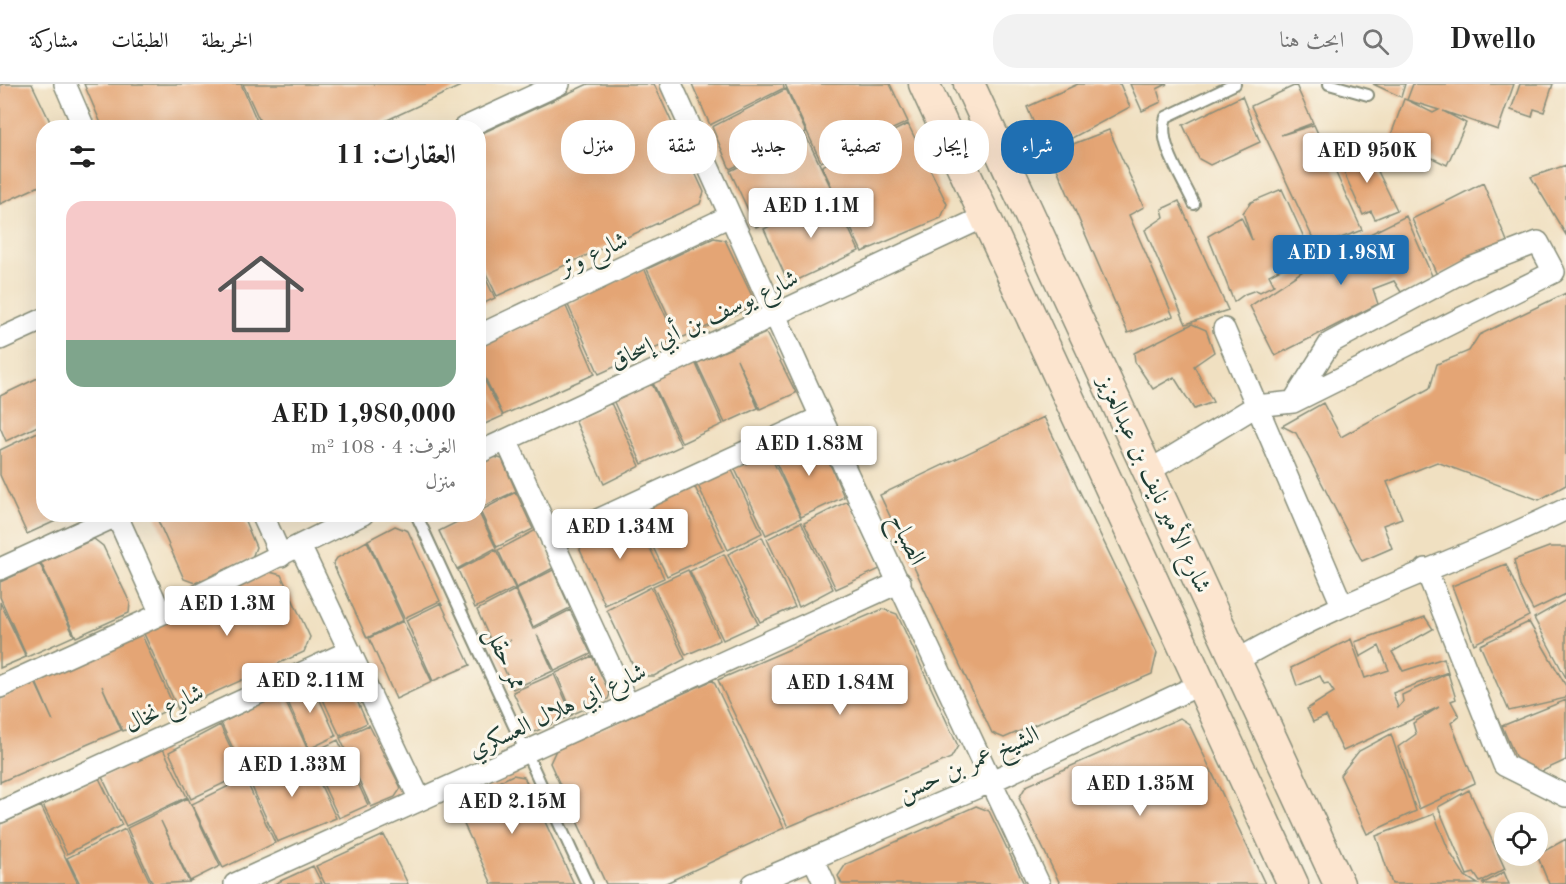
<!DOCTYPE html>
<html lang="ar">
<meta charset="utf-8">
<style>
:root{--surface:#fff;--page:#f2f2f2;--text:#222;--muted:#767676;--line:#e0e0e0;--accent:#1f6fb2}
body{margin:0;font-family:"Old Standard TT",Amiri,serif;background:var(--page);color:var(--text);direction:rtl;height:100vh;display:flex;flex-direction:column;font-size:22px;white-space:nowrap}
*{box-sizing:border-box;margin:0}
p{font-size:20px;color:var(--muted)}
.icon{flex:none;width:33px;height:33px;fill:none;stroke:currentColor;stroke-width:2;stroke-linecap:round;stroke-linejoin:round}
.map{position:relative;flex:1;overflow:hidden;direction:ltr}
.details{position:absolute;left:36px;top:36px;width:450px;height:402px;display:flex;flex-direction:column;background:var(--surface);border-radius:24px;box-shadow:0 6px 24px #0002;direction:rtl}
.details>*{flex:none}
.guide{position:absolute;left:504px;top:36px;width:570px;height:54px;direction:rtl;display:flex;gap:12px}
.fabs{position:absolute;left:1494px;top:728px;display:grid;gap:12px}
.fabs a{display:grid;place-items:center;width:54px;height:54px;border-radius:50%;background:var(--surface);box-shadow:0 6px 24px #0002;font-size:30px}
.price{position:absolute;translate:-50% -51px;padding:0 14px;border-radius:6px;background:#fff;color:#222;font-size:20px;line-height:39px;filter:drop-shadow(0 2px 3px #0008)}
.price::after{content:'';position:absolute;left:50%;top:36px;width:18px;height:14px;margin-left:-9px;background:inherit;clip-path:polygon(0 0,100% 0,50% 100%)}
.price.active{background:var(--accent);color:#fff}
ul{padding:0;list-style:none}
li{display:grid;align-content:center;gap:12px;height:318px;padding:0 30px}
li span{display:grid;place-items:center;height:186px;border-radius:18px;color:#555}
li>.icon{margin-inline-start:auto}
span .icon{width:108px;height:108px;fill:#fffc;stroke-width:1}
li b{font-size:26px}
h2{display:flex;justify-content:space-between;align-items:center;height:72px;padding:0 30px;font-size:26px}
.tag{padding:0 21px;border-radius:24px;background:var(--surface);box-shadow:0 6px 24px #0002;font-size:21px;line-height:54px}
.tag.active{background:var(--accent);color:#fff}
header{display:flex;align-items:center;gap:36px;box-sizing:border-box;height:84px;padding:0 30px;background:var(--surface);border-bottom:2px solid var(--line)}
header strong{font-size:28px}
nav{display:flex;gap:33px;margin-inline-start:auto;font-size:21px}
.search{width:420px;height:54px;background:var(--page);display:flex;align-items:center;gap:15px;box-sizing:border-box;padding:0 21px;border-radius:24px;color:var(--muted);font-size:22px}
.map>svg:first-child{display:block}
.building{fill:#e4a574;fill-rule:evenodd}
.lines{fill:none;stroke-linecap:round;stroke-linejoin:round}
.lane-casing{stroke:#888e7a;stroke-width:14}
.street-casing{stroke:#888e7a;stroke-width:24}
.secondary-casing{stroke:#888e7a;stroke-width:33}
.lane{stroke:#fff;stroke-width:10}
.street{stroke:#fff;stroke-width:21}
.secondary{stroke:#fce5cf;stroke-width:30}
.labels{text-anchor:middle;stroke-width:6;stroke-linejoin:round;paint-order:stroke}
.street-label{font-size:24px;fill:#1f3d34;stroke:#fbf7ec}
</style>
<header>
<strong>Dwello</strong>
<div class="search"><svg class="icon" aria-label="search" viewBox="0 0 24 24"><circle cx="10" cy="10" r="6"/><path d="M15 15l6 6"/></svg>ابحث هنا</div>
<nav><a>الخريطة</a><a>الطبقات</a><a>مشاركة</a></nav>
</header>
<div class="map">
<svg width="1566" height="800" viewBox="0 0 1566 800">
<rect width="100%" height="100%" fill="#fbf7ec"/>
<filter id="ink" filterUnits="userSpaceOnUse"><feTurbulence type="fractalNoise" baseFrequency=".0167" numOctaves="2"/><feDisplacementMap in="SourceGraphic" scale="12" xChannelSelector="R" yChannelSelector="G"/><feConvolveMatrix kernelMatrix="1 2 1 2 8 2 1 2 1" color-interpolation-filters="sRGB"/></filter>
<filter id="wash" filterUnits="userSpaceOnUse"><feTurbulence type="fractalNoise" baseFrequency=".008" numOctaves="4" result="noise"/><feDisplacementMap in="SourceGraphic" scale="24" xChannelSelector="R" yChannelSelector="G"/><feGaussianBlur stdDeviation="1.35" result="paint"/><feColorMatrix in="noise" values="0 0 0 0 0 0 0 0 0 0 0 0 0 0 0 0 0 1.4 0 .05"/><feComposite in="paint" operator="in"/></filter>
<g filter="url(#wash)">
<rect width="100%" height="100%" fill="#f0e0c1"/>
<g id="blocks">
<path class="building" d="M 3,0 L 32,0 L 53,44 L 44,44 L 44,100 L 0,120 L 0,1 Z
M 84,0 L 241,0 L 260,44 L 103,44 Z
M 243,0 L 465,0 L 370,44 L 263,44 Z
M 588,0 L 654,0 L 704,108 L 700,120 L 497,212 L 478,173 L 478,51 Z
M 692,0 L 783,0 L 784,4 L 710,41 Z
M 785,0 L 890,0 L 908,38 L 821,78 Z
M 1078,0 L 1120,0 L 1130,23 L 1046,68 L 1027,23 Z
M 1130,0 L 1167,0 L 1157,5 L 1161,18 L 1142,27 Z
M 1373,0 L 1405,0 L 1401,13 Z
M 1413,0 L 1514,0 L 1498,46 L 1443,27 L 1466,39 L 1447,81 L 1390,54 L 1404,15 L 1407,16 ZM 1407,16 L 1439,26 L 1433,29 Z
M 1520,0 L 1553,0 L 1544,28 L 1534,25 L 1532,33 L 1511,26 Z
M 1296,1 L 1313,39 L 1281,51 L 1314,41 L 1362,146 L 1317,163 L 1251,22 Z
M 786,5 L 806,48 L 730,85 L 712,43 Z
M 1242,12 L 1260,58 L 1210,81 L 1199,75 L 1183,41 Z
M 908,40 L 947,120 L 941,134 L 862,168 L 822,82 Z
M 1109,46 L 1144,123 L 1129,131 L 1173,232 L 1128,249 L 1052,73 L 1063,64 Z
M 805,50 L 833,108 L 756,143 L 730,87 Z
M 1367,65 L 1397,126 L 1375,135 L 1371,127 L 1363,131 L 1338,75 Z
M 1566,81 L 1566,151 L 1531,93 Z
M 1483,99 L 1509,162 L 1437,191 L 1412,135 Z
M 1282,105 L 1311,169 L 1269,191 L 1274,201 L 1260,208 L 1256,206 L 1245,210 L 1234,218 L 1208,152 L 1241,133 L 1252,156 L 1243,129 L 1251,118 Z
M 833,110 L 859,167 L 789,200 L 764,145 Z
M 1179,117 L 1228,226 L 1186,240 L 1145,146 L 1164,133 L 1162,125 Z
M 1406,132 L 1433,194 L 1401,208 L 1394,197 L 1373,205 L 1378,220 L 1275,272 L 1250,222 L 1324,173 Z
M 714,154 L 725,156 L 753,214 L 750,224 L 679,255 L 647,185 Z
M 478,179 L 495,214 L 478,222 Z
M 644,184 L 676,255 L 599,290 L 568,221 Z
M 1566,209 L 1566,401 L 1539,416 L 1437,378 L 1387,398 L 1402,434 L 1383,441 L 1392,464 L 1362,477 L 1296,349 L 1282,342 L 1323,319 L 1341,353 L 1430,304 L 1437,280 L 1469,267 L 1479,251 Z
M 565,220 L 595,290 L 503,331 L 478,279 L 478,263 Z
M 1192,240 L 1206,246 L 1214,268 L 1194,282 L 1213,318 L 1194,325 L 1174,293 L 1153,305 L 1135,278 L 1134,269 Z
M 766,249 L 796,309 L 760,325 L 737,275 L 758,324 L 725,339 L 697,279 Z
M 695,278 L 723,340 L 682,359 L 653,299 Z
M 478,284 L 503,332 L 478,343 Z
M 44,291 L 44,339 L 6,357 L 0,343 L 0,312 Z
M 652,300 L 681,362 L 642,380 L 613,316 Z
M 611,319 L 640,382 L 604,400 L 575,336 Z
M 1044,333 L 1157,569 L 1152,590 L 1004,654 L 992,649 L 880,411 Z
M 44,345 L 44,430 L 71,430 L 27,450 L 0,391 L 0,366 Z
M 814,355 L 821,359 L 844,413 L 801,433 L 774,374 Z
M 768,367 L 801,434 L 766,451 L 734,383 Z
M 490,372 L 502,375 L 516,407 L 478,425 L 478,378 Z
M 731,384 L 762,449 L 728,466 L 697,399 Z
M 695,403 L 724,466 L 667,492 L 637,430 Z
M 516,408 L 533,445 L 497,463 L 480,427 Z
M 848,417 L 880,485 L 836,505 L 804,439 Z
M 478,427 L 496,464 L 457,485 L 439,447 L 473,430 L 478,430 Z
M 155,430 L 242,430 L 256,463 L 252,474 L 195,499 L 184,495 Z
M 634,430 L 664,494 L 605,521 L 580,466 L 584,453 Z
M 801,438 L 833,505 L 799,523 L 767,455 Z
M 395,442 L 408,447 L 440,517 L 404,534 L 368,456 Z
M 536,446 L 553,484 L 516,504 L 498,466 Z
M 762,453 L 795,523 L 760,538 L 728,470 Z
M 94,455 L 103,462 L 130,519 L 129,529 L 76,553 L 41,479 Z
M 367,457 L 403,536 L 367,554 L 333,480 L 337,474 Z
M 1549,463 L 1566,463 L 1566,510 L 1533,526 L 1520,502 L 1514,476 Z
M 496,466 L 515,504 L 475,524 L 458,486 Z
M 724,470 L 758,540 L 723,556 L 690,487 Z
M 40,480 L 74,552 L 27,573 L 0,513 L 0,498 Z
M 1506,480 L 1529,532 L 1474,560 L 1452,502 Z
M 262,486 L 281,491 L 310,553 L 304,568 L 178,625 L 141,543 Z
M 553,486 L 570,524 L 533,543 L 516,505 Z
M 688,486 L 720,556 L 686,571 L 653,502 Z
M 651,503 L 685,575 L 654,592 L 638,592 L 607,526 Z
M 515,506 L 533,545 L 570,526 L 591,570 L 555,587 L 537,551 L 553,587 L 513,605 L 495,564 L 511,556 L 494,564 L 477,526 Z
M 1566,516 L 1566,594 L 1534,534 Z
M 0,518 L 26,573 L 0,584 Z
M 441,519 L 470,581 L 433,597 L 406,536 Z
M 883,525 L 897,530 L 958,662 L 951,674 L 788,743 L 718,596 Z
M 1425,533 L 1433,545 L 1392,568 L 1403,587 L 1444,574 L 1448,588 L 1393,609 L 1398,624 L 1403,618 L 1402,611 L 1448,589 L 1456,615 L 1451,617 L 1459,632 L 1451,639 L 1475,699 L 1419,725 L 1398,663 L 1416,650 L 1413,639 L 1439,623 L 1343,667 L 1326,632 L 1313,638 L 1307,625 L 1334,608 L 1328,599 L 1324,600 L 1320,592 L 1297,602 L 1291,584 L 1351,555 L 1365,594 L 1389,586 L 1379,562 L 1360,573 L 1355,558 Z
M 403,537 L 432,598 L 396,615 L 369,554 Z
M 1529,538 L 1566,602 L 1566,614 L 1509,627 L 1480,561 Z
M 141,549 L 174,623 L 123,647 L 102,602 L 121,646 L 0,698 L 0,615 L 35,598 L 53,637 L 36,598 Z
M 592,572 L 610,610 L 608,615 L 573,630 L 556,589 Z
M 342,583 L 367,639 L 340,652 L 314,596 Z
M 554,590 L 572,631 L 532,649 L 513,608 Z
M 311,596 L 336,652 L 309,665 L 284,609 Z
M 713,596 L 784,744 L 664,800 L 606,800 L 550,679 L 556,666 Z
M 282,610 L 307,664 L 246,692 L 221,639 Z
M 1566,616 L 1566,676 L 1534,691 L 1518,679 L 1502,642 Z
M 1180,634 L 1189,640 L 1265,800 L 1060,800 L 1019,714 L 1026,702 Z
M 220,641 L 243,690 L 191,715 L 169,668 Z
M 369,641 L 401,704 L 395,713 L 371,723 L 340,654 Z
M 1391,650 L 1416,727 L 1367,750 L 1340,691 L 1359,667 Z
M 338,656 L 368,721 L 339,734 L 309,670 Z
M 163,665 L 187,713 L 126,742 L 102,693 Z
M 306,669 L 336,734 L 277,758 L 248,694 Z
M 513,691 L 524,693 L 574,800 L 492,800 L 454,719 Z
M 99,694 L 122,741 L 67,770 L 43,721 Z
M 245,694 L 275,759 L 223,784 L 192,720 Z
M 1469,706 L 1505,785 L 1480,798 L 1474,789 L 1467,791 L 1438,723 Z
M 188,714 L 220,782 L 190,797 L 161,737 L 189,798 L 153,800 L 127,744 Z
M 41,722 L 78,800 L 0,800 L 0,740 Z
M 976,722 L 989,727 L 1024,800 L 842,800 L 838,792 L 846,780 Z
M 1434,730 L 1449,767 L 1465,792 L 1478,800 L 1392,800 L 1376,752 Z
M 125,745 L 151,800 L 80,800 L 67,774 Z
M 384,751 L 408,800 L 325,800 L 316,782 Z
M 1566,755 L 1566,800 L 1549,800 L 1537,771 Z
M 313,782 L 322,800 L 274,800 Z
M 1504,788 L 1509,800 L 1482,800 Z"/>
</g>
</g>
<g filter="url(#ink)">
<use href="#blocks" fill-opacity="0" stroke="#888e7a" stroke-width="1.5"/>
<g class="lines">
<defs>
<path id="lane" d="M 1329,0 L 1368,11
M 1194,120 C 1183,95 1157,59 1166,33 L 1235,0
M 416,430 L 587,800"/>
<path id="street" d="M 65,0 L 84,44
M 671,0 L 821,333 L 1039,800
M 464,44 L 559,0
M 1224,245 L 1342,521
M 478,252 L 730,132
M 0,255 L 44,235
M 506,356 L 628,621
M 478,369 L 984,133
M 1149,387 L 1256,322 L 1293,318 L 1554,188 L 1538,158 L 1468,185 L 1330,259 L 1293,318
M 116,430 L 161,530
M 262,430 L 281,472
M 552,457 L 821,333
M 300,462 L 420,716
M 0,485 L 116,432
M 1426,485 L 1504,681 L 1566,712
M 1236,577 C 1341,514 1457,479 1566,425
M 0,603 L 161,530 L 363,430
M 0,728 L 350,567
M 813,774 L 825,800
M 235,800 L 900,498
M 753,800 L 992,697 L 1201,600"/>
<path id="secondary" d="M 924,0 L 1293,800
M 969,0 L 1339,800"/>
</defs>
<use href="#lane" class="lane-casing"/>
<use href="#street" class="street-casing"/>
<use href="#secondary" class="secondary-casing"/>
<use href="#lane" class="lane"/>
<use href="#street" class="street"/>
<use href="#secondary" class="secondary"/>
</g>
</g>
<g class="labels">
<g class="street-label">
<text transform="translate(593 169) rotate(-25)" y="8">شارع وتر</text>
<text transform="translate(704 235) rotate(-25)" y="8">شارع يوسف بن أبي إسحاق</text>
<text transform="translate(1155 400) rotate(65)" y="8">شارع الأمير نايف بن عبدالعزيز</text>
<text transform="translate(908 455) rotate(64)" y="8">الصباح</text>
<text transform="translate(506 574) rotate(65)" y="8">ممر حقل</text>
<text transform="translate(164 624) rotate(-25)" y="8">شارع نخال</text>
<text transform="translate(557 626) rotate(-25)" y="8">شارع أبي هلال العسكري</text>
<text transform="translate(968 679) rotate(-24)" y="8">الشيخ عمر بن حسن</text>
</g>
</g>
</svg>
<div class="fabs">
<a><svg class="icon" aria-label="locate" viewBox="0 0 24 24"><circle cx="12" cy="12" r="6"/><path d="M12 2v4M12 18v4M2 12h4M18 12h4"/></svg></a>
</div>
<b class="price" style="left:1367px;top:100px">AED 950K</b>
<b class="price" style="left:811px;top:155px">AED 1.1M</b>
<b class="price active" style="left:1341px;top:202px">AED 1.98M</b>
<b class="price" style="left:809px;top:393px">AED 1.83M</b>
<b class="price" style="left:620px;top:476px">AED 1.34M</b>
<b class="price" style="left:227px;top:553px">AED 1.3M</b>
<b class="price" style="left:310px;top:630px">AED 2.11M</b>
<b class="price" style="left:840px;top:632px">AED 1.84M</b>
<b class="price" style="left:292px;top:714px">AED 1.33M</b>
<b class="price" style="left:1140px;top:733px">AED 1.35M</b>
<b class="price" style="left:512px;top:751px">AED 2.15M</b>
<div class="guide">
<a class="tag active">شراء</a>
<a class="tag">إيجار</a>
<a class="tag">تصفية</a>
<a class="tag">جديد</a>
<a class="tag">شقة</a>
<a class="tag">منزل</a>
</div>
<section class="details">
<h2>العقارات: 11<svg class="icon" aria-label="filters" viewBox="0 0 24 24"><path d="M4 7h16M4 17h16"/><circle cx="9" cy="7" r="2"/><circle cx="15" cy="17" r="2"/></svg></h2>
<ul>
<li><span style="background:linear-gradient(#f6c9c9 75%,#7fa58c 0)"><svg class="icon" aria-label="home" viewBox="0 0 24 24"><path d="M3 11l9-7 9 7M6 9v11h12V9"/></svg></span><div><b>AED 1,980,000</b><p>الغرف: 4 · 108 m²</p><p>منزل</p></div></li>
</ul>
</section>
</div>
